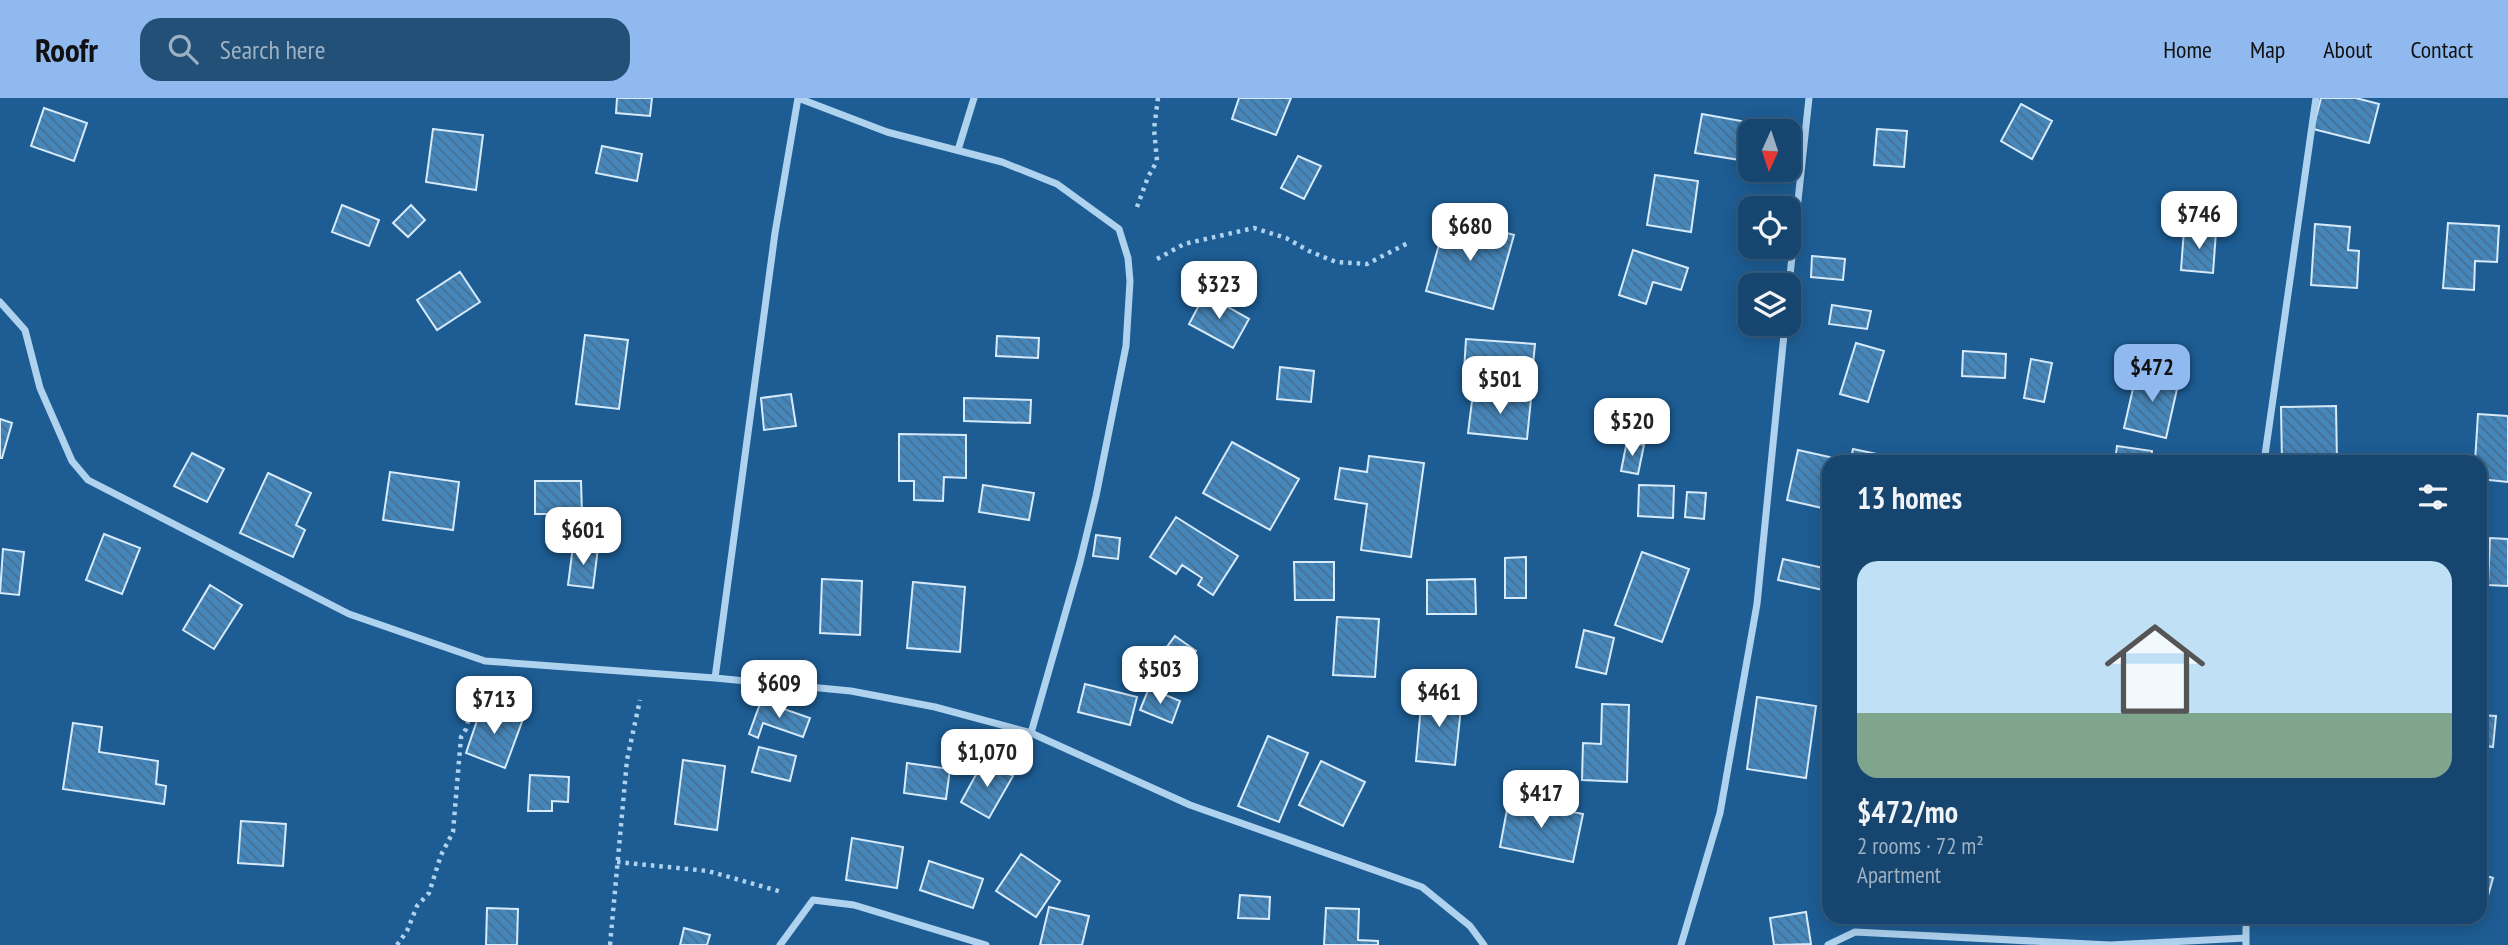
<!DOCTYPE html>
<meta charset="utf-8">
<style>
:root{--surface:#16466f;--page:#235077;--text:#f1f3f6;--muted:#9eb1c3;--line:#355e82;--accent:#90b9f0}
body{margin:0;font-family:"PT Sans Narrow",sans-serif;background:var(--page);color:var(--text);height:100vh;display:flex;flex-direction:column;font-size:26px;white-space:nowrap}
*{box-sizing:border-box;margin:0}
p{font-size:23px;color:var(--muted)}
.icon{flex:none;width:38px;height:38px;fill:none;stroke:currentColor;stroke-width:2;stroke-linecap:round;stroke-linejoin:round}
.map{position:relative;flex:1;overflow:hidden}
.side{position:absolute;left:1822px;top:357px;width:665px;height:469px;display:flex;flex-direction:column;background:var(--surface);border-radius:21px;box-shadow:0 4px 18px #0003,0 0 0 2px var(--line)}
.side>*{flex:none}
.needle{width:46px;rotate:183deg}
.fabs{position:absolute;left:1738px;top:21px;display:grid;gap:14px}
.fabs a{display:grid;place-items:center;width:63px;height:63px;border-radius:14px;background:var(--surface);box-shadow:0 4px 18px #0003,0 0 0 2px var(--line);font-size:35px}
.price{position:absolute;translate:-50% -60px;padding:0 16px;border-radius:14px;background:#fff;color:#222;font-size:23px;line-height:46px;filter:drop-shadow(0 2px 4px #0008)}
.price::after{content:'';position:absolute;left:50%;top:42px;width:21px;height:16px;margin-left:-10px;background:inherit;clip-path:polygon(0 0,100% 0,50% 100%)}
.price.active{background:var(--accent);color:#111}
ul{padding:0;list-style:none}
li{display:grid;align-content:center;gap:14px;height:371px;padding:0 35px}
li+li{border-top:2px solid var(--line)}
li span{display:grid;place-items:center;height:217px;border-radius:21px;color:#555}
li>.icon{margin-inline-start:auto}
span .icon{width:126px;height:126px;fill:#fffc;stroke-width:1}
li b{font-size:30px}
h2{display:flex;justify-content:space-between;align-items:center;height:84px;padding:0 35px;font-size:30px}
header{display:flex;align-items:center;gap:42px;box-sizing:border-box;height:98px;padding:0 35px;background:var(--accent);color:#111}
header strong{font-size:33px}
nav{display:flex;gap:38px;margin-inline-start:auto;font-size:24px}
.search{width:490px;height:63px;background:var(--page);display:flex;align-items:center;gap:18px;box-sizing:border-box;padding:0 24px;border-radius:21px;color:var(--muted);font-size:26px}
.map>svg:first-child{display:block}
.building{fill:url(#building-back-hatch);stroke:#d6eafa;stroke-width:2}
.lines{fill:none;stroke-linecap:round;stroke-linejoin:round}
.path{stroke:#afd2ef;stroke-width:4.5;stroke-dasharray:3.5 5;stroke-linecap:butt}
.minor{stroke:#afd2ef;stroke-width:7}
</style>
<header>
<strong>Roofr</strong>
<div class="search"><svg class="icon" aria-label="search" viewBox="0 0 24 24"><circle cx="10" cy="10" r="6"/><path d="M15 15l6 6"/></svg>Search here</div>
<nav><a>Home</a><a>Map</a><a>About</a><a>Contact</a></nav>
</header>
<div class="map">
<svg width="2508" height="847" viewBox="0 0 2508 847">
<defs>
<pattern id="building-back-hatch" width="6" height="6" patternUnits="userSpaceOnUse" patternTransform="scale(1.75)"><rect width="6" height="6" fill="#4586bb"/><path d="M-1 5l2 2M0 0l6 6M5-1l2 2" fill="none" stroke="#486f8f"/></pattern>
</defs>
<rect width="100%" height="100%" fill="#1d5d94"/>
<path class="building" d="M 617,0 L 652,0 L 650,18 L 616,15 Z
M 1239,0 L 1291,0 L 1276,37 L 1232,21 Z
M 2321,0 L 2356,0 L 2379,6 L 2369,45 L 2313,31 Z
M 2021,6 L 2052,23 L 2032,61 L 2001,43 Z
M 44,10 L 87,25 L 74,63 L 31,48 Z
M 1702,16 L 1747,24 L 1740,62 L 1695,55 Z
M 433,31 L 483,37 L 476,92 L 426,84 Z
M 1877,31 L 1907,33 L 1904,69 L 1874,67 Z
M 602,48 L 642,56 L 637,83 L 596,75 Z
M 1298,58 L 1321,68 L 1304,101 L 1281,90 Z
M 1655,77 L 1698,83 L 1691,134 L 1647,127 Z
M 342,107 L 379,122 L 369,148 L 332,134 Z
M 411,107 L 425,122 L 408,139 L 393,125 Z
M 1447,118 L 1514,137 L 1493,211 L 1426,193 Z
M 2448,125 L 2499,128 L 2497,164 L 2475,163 L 2474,192 L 2443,190 Z
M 2315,126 L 2350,129 L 2348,152 L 2359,153 L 2357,190 L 2311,187 Z
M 2184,131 L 2216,134 L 2213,175 L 2181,172 Z
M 1633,152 L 1688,170 L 1681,192 L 1653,184 L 1646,206 L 1619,197 Z
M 1812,158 L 1845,161 L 1843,182 L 1811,179 Z
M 460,174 L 480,204 L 437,232 L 417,202 Z
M 1205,196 L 1249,221 L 1233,250 L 1189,226 Z
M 1832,207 L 1871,213 L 1867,231 L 1829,226 Z
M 585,237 L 628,242 L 619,311 L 576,306 Z
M 997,238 L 1039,240 L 1038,260 L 996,258 Z
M 1466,241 L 1535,246 L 1532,277 L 1464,273 Z
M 1856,245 L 1884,253 L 1868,304 L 1840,296 Z
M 1963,253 L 2006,256 L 2005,280 L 1962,278 Z
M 2031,261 L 2052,265 L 2044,304 L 2024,300 Z
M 1280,269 L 1314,273 L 1311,304 L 1277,301 Z
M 2137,273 L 2179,282 L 2166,340 L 2124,330 Z
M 1473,295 L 1531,301 L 1527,341 L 1468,335 Z
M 791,296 L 796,328 L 764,332 L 761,300 Z
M 964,300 L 1031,302 L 1030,325 L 964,323 Z
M 2336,308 L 2337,364 L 2282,364 L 2281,309 Z
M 2478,316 L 2508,318 L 2508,384 L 2480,381 L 2480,364 L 2475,364 Z
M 0,321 L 12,325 L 2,360 L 0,360 Z
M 899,336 L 966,337 L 966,380 L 944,379 L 943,403 L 914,402 L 914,383 L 899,383 Z
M 1627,343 L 1644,347 L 1638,376 L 1621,373 Z
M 1232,344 L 1299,381 L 1270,432 L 1203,395 Z
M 2117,348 L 2152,353 L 2151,364 L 2115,364 Z
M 1853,351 L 1877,356 L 1875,364 L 1850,364 Z
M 1798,352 L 1834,360 L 1833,364 L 1829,364 L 1829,382 L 1822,410 L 1787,402 Z
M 192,355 L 224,371 L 207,404 L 174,388 Z
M 1369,358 L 1424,365 L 1411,459 L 1361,452 L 1367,406 L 1335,401 L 1340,370 L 1367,374 Z
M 390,374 L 459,384 L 453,432 L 383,422 Z
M 268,375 L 311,395 L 296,427 L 305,432 L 293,459 L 240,435 Z
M 535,383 L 581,383 L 582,416 L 535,416 Z
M 983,387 L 1034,395 L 1029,422 L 979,414 Z
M 1639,387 L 1674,388 L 1673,420 L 1638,418 Z
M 1687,394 L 1706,395 L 1704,421 L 1685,419 Z
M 1176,419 L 1238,458 L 1213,497 L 1198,487 L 1202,480 L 1182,467 L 1176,476 L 1150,459 Z
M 104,436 L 140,450 L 122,496 L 86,482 Z
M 1096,437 L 1120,440 L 1118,461 L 1093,458 Z
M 2490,440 L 2508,441 L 2508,488 L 2488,487 Z
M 573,448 L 598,450 L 593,490 L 568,487 Z
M 3,451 L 24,454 L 19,497 L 0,495 Z
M 1642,454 L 1689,471 L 1662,544 L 1615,527 Z
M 1526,459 L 1526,500 L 1505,500 L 1505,460 Z
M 1783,461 L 1828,471 L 1823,492 L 1778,482 Z
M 1294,464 L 1334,464 L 1334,502 L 1295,502 Z
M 822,481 L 862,483 L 860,537 L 820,535 Z
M 1475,481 L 1476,516 L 1427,516 L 1427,482 Z
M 913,484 L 965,489 L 960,554 L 907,550 Z
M 210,487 L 242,507 L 214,551 L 183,532 Z
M 1337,519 L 1379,521 L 1375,579 L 1333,577 Z
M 1584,532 L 1614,540 L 1606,576 L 1576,569 Z
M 1175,538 L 1196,553 L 1180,576 L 1158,561 Z
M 1085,586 L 1137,599 L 1130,627 L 1078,614 Z
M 1149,590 L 1180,603 L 1172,625 L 1140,612 Z
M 1422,596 L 1462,600 L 1455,667 L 1416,663 Z
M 1757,599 L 1816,608 L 1806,680 L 1747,671 Z
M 761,603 L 810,620 L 803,639 L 763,625 L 758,640 L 749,636 Z
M 483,605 L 523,621 L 505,670 L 466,655 Z
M 1602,606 L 1629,607 L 1627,684 L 1582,682 L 1583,645 L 1601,646 Z
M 2480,617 L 2496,618 L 2493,649 L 2480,647 Z
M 73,625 L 102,629 L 99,654 L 158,663 L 156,686 L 166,688 L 164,706 L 63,691 Z
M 1268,638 L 1308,655 L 1279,724 L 1238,708 Z
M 759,649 L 796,658 L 790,683 L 752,674 Z
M 683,662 L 725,668 L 717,732 L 675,726 Z
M 984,662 L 1013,678 L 989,720 L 961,704 Z
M 1321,663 L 1365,684 L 1343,728 L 1299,707 Z
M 907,665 L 950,671 L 946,701 L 904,695 Z
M 530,677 L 569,679 L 568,704 L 552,703 L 552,713 L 528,713 Z
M 1509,701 L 1583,716 L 1573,764 L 1500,749 Z
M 241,723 L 286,726 L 283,768 L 238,765 Z
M 852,740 L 903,749 L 897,790 L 846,782 Z
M 1021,756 L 1060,783 L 1036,819 L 996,793 Z
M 929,763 L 983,781 L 973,810 L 920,792 Z
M 2480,776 L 2493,780 L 2484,812 L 2480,811 Z
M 1240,797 L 1270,799 L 1269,821 L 1238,820 Z
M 1049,809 L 1089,818 L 1082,847 L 1040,847 Z
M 487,810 L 518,811 L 517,847 L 486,847 Z
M 1326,810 L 1359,811 L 1358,842 L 1378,843 L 1378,847 L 1324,847 Z
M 1806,814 L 1811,846 L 1774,847 L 1770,820 Z
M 684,830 L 710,837 L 707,847 L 680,847 Z"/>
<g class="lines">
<path class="path" d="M 1137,109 L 1148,79 L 1157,63 L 1154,31 L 1158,0
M 1157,161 L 1184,146 L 1254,130 L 1286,140 L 1309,153 L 1336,164 L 1367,166 L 1408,145
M 617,764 L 708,773 L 782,794
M 397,847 L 407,833 L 417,808 L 429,795 L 441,757 L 453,734 L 461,639 L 466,631 L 477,589
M 610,847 L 627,662 L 640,602"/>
<path class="minor" d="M 798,0 L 775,135 L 715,580 L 851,593 L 935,609 L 1031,635 L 1190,707 L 1422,789 L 1470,828 L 1484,847
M 798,0 L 887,34 L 1002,64 L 1057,86 L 1119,131 L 1128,160 L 1130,183 L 1126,248 L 1096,398 L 1080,464 L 1031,635
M 958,52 L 974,0
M 1788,196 L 1809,0
M 0,204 L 25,232 L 40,290 L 72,363 L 88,382 L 349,516 L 485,563 L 715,580
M 2264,364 L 2316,0
M 2246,819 L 2246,847
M 780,847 L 813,802 L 854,807 L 986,847
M 1681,847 L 1720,715 L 1757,506 L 1785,226
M 1828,847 L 1855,834 L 2110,847 L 2246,840"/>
</g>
</svg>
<div class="fabs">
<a><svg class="needle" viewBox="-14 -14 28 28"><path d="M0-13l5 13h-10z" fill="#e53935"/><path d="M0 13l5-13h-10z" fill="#9eb1c3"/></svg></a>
<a><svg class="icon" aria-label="locate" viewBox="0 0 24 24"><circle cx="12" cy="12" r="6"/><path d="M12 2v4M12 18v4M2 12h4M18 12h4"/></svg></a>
<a><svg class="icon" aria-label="layers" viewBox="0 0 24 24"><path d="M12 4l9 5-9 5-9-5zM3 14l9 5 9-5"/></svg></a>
</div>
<b class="price" style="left:2199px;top:153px">$746</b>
<b class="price" style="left:1470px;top:165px">$680</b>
<b class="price" style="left:1219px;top:223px">$323</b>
<b class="price active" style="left:2152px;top:306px">$472</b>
<b class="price" style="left:1500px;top:318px">$501</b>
<b class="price" style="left:1632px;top:360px">$520</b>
<b class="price" style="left:583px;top:469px">$601</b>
<b class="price" style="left:1160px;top:608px">$503</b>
<b class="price" style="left:779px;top:622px">$609</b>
<b class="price" style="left:1439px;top:631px">$461</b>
<b class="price" style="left:494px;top:638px">$713</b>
<b class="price" style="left:987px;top:691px">$1,070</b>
<b class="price" style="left:1541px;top:732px">$417</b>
<section class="side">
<h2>13 homes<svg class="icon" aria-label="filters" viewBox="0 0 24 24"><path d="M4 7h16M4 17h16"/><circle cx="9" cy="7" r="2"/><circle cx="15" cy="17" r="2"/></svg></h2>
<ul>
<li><span style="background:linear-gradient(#bfe0f5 70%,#7fa58c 0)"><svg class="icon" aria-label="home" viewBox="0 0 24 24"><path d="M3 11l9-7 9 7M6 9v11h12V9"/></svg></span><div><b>$472/mo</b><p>2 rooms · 72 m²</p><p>Apartment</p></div></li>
</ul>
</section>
</div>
